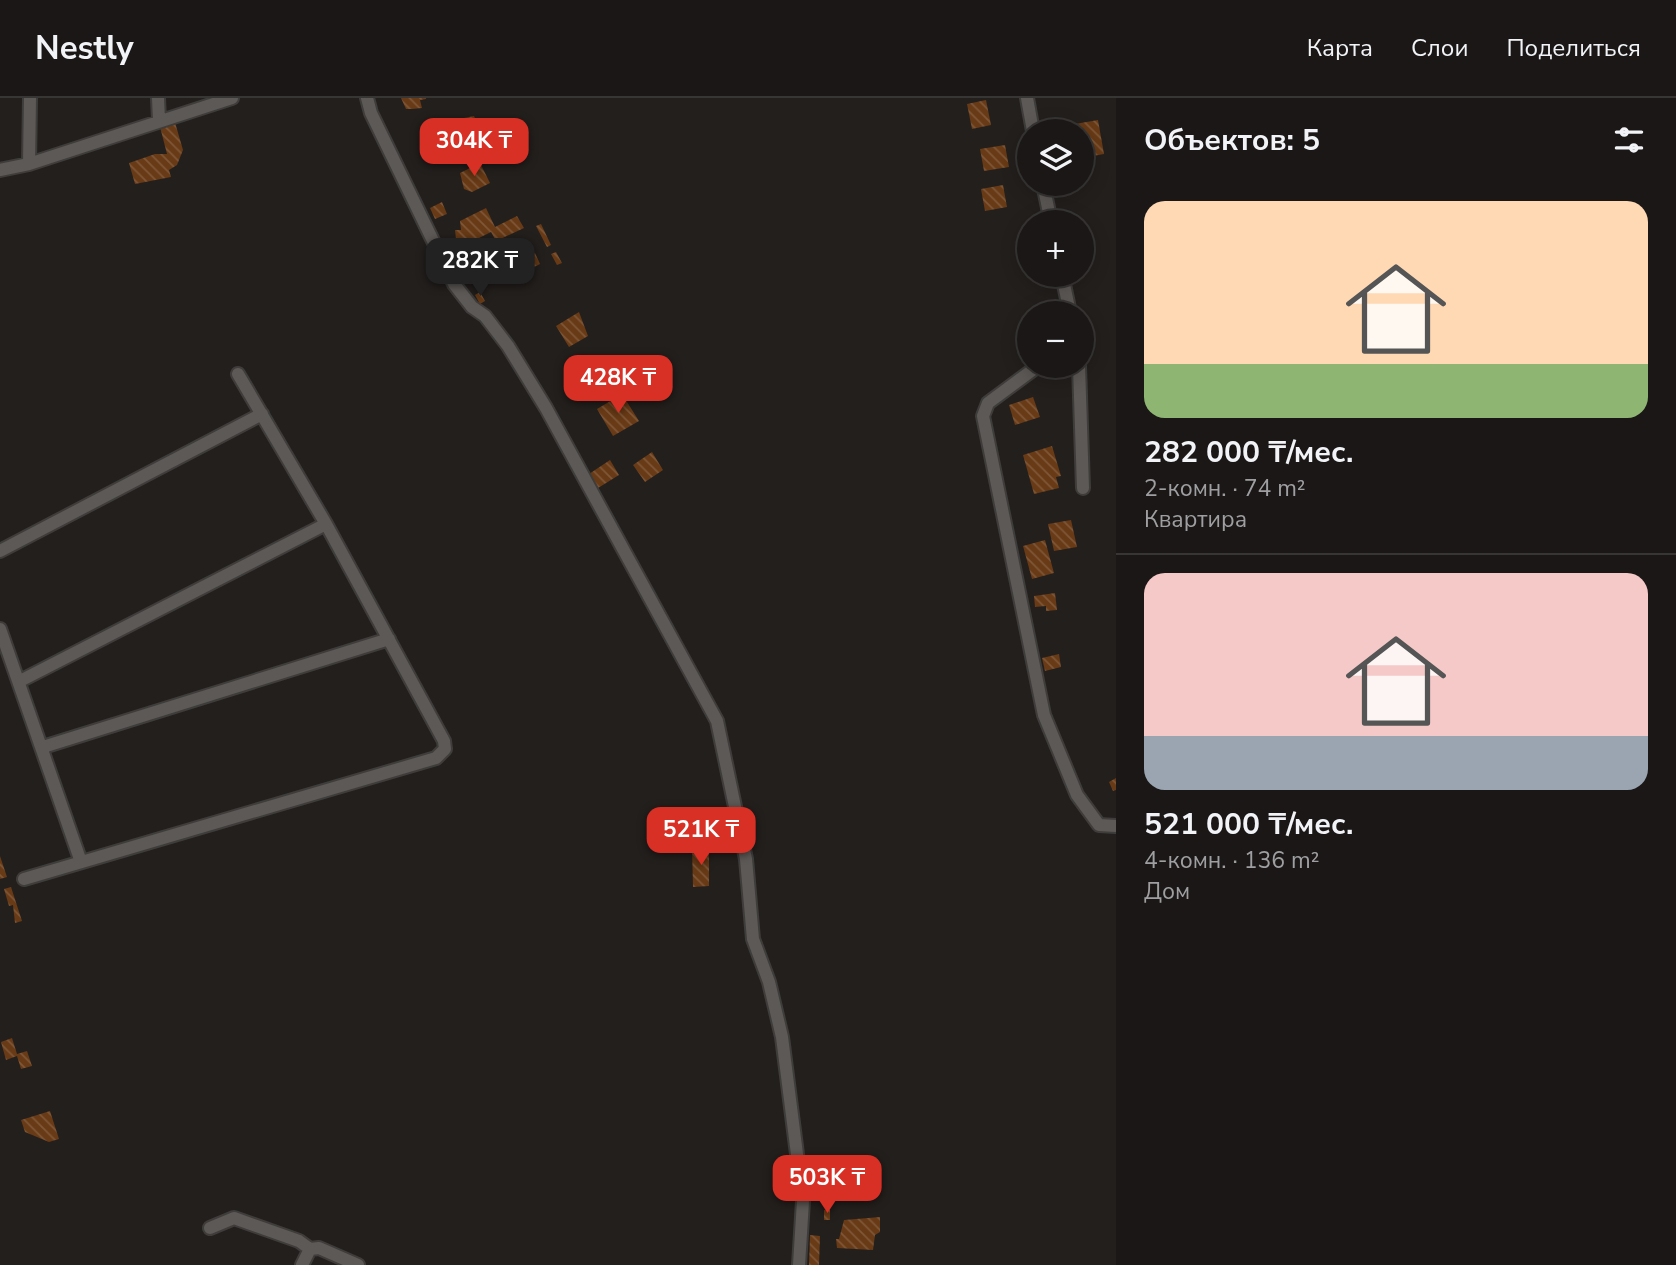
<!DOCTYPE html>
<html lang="ru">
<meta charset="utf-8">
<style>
:root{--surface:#1a1716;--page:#23201f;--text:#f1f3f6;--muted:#9f9fa1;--line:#383635;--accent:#d93025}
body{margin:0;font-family:"Nunito Sans",sans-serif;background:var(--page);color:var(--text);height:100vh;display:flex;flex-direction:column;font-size:26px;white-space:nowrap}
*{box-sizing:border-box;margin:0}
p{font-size:23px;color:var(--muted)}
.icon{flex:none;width:38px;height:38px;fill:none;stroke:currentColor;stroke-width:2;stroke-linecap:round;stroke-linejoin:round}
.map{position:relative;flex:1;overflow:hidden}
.drawer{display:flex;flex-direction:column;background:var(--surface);width:560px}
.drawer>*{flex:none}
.buttons{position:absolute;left:1017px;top:21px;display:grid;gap:14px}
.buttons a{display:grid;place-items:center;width:77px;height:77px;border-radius:50%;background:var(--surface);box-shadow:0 4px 18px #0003,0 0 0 2px var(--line);font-size:35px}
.price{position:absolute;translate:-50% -60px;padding:0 16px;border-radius:14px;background:var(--accent);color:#fff;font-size:23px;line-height:46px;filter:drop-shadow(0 2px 4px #0008)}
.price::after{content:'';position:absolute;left:50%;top:42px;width:21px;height:16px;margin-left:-10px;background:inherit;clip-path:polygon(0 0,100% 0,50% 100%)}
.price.on{background:#222;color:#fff}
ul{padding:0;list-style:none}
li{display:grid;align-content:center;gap:14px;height:371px;padding:0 28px}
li+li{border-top:2px solid var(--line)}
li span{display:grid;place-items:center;height:217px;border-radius:21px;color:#555}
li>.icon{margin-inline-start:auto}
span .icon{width:126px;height:126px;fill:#fffc;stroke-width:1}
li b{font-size:30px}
h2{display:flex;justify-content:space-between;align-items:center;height:84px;padding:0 28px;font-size:30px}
header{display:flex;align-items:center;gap:42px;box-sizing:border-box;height:98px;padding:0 35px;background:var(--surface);border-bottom:2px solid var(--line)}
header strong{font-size:33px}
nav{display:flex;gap:38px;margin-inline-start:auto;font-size:24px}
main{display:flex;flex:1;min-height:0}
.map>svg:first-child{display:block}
.building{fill:url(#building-back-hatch)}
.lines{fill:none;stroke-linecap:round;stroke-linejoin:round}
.minor-casing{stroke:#3f3d3b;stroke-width:16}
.minor{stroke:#5d5956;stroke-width:12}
</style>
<header>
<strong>Nestly</strong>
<nav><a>Карта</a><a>Слои</a><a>Поделиться</a></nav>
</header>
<main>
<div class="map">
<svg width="1116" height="1167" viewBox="0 0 1116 1167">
<defs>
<pattern id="building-back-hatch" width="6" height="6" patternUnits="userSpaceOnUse" patternTransform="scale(1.75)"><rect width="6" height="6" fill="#683a15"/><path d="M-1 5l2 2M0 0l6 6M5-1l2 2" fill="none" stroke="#7e5738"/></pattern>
</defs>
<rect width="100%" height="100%" fill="#231f1d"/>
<path class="building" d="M 401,0 L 426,0 L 426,1 L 420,2 L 422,10 L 412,11 L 406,11 Z
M 986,2 L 991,27 L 972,31 L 967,6 Z
M 474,18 L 485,41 L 460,53 L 453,50 L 445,38 L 450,36 L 448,31 L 459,21 Z
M 174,21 L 183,52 L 177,67 L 169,72 L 171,79 L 135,86 L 129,65 L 155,56 L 167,56 L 159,25 Z
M 1098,22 L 1104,56 L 1082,60 L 1082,33 L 1076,33 L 1075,26 Z
M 1005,47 L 1009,69 L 984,73 L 980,51 Z
M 480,65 L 490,85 L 472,94 L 464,91 L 460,75 Z
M 1003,87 L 1007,109 L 985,113 L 981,91 Z
M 442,104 L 447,116 L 435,121 L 430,110 Z
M 486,110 L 495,129 L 517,118 L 524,130 L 496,143 L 491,134 L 465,147 L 462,140 L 456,141 L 455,132 L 461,132 L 460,123 Z
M 541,126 L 551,147 L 547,149 L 536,128 Z
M 556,154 L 562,165 L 557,167 L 551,156 Z
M 535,155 L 540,166 L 517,178 L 511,167 Z
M 480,194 L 485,203 L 480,206 L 475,197 Z
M 579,214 L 588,238 L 569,249 L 556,228 Z
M 619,261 L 623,269 L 614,273 L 610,266 Z
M 630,287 L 634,293 L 628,297 L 624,291 Z
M 622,296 L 639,323 L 613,338 L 597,311 Z
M 1033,299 L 1040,319 L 1015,327 L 1009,307 Z
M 1052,348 L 1061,378 L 1056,379 L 1059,390 L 1034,396 L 1023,357 Z
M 652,354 L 663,372 L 645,384 L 633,367 Z
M 610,362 L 619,377 L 598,390 L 589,376 Z
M 1071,422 L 1077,449 L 1054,453 L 1048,426 Z
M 1045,442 L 1054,475 L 1032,481 L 1023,448 Z
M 1055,495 L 1057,512 L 1046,513 L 1046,508 L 1035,509 L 1034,498 Z
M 1059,556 L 1061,569 L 1045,573 L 1042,560 Z
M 1116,680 L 1116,692 L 1113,693 L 1109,684 Z
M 692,749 L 709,749 L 709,788 L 693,789 Z
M 0,758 L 7,779 L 0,781 Z
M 11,789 L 22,823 L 15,825 L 13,807 L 9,808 L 4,791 Z
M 12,940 L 17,956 L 27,953 L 32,968 L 21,971 L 17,958 L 6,962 L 1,944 Z
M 50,1013 L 59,1041 L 49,1044 L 25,1034 L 21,1022 Z
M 824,1112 L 830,1112 L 830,1122 L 824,1122 Z
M 880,1119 L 880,1134 L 875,1137 L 873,1152 L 837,1150 L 836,1141 L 839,1141 L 844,1122 Z
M 810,1137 L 820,1138 L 819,1167 L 809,1167 Z"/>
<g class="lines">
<defs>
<path id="minor" d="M 158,0 L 159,22
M 367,0 L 371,15 L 454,186 L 472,209 L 485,218 L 508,248 L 546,310 L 717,623 L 746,761 L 753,841 L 769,884 L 782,939 L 803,1103 L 799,1167
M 1027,0 L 1033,33
M 29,66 L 30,0
M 0,72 L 29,66 L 232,0
M 1043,86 L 1051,124
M 1062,177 L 1070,215
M 1038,268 L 988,305 L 983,318 L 1044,617 L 1077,697 L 1099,727 L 1116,728
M 1079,268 L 1083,390
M 0,453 L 262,316
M 0,531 L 81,764
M 20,583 L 326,426
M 43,649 L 389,541
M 24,781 L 436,660 L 445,651 L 444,643 L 326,426 L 238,276
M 210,1130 L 234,1120 L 299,1143 L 310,1151
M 302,1167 L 310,1151 L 319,1150 L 358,1167"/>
</defs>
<use href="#minor" class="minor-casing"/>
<use href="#minor" class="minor"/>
</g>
</svg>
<div class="buttons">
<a><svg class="icon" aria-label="layers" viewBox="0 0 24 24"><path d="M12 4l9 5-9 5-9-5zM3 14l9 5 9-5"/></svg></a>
<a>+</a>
<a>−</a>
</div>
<b class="price" style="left:474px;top:80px">304K ₸</b>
<b class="price on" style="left:480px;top:200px">282K ₸</b>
<b class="price" style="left:618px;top:317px">428K ₸</b>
<b class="price" style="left:701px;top:769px">521K ₸</b>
<b class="price" style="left:827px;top:1117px">503K ₸</b>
</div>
<section class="drawer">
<h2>Объектов: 5<svg class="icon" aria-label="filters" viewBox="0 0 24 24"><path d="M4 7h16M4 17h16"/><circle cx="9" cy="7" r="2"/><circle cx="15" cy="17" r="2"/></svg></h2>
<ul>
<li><span style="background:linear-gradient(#ffd9b3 75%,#8fb573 0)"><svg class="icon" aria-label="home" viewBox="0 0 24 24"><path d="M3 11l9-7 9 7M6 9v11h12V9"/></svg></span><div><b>282 000 ₸/мес.</b><p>2-комн. · 74 m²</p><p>Квартира</p></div></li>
<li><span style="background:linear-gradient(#f6c9c9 75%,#9aa5b1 0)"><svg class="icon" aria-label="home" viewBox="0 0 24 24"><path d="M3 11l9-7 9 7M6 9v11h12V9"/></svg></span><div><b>521 000 ₸/мес.</b><p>4-комн. · 136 m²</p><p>Дом</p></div></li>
</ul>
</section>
</main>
